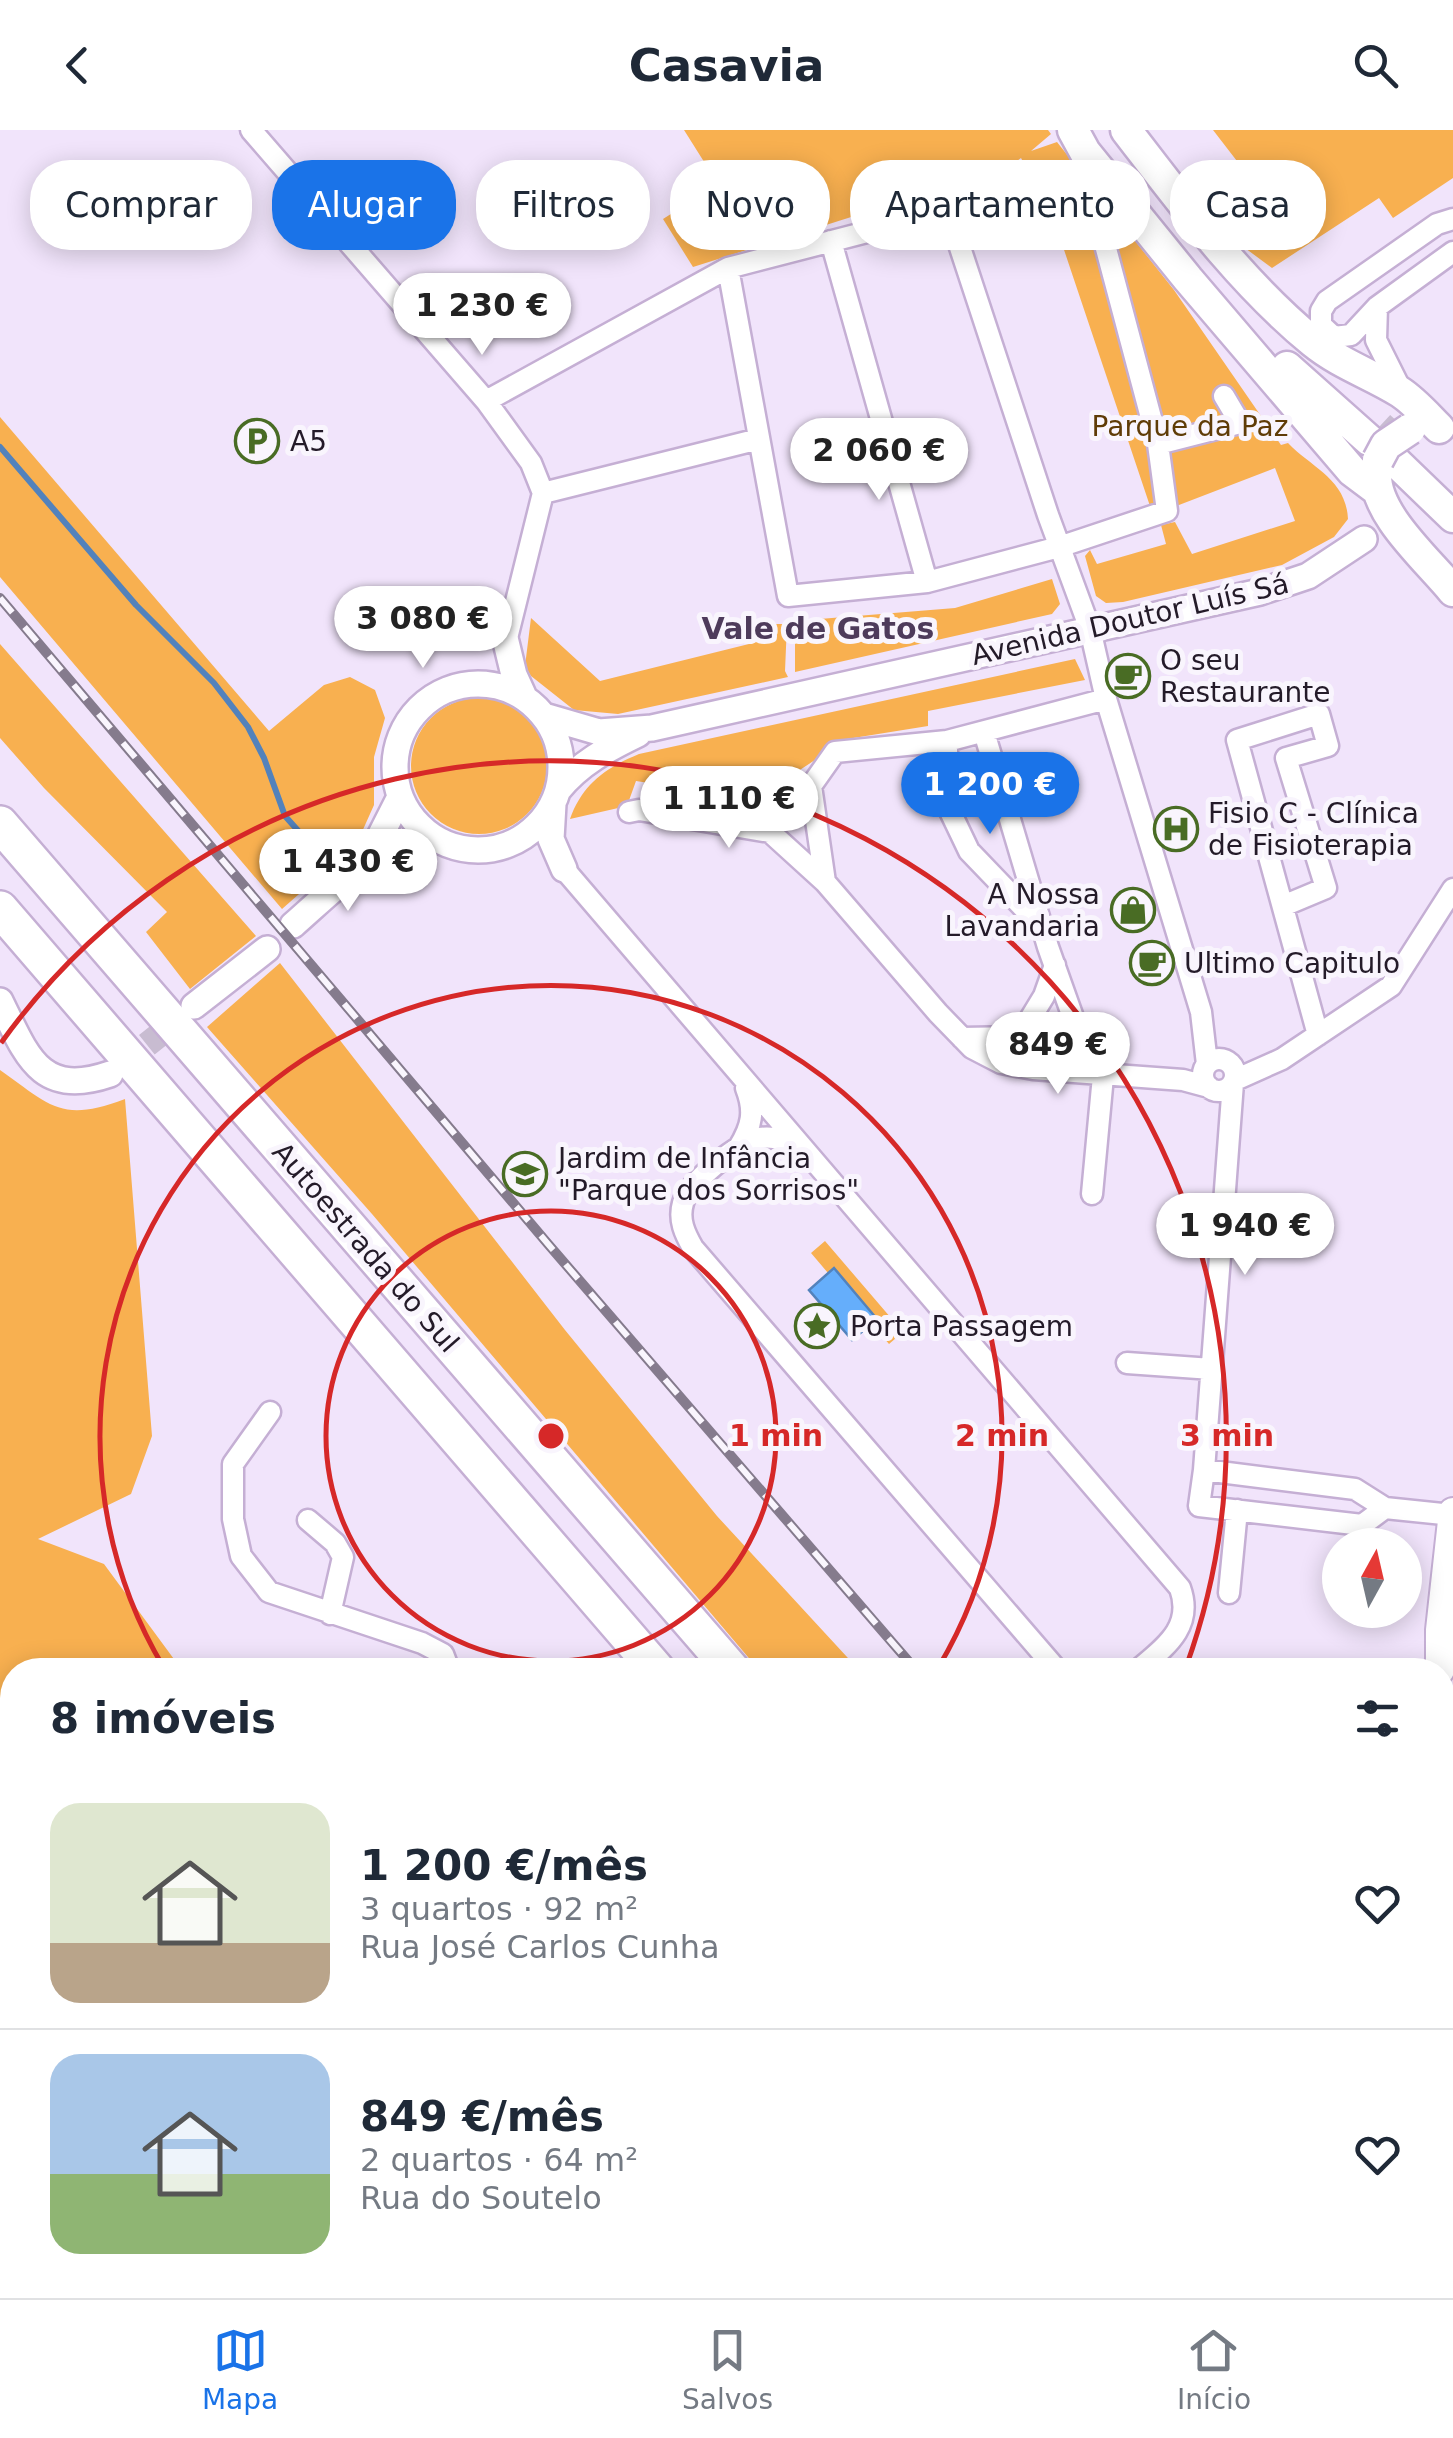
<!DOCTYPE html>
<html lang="pt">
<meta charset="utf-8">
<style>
:root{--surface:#fff;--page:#f2f2f3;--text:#1f2937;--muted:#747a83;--line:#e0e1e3;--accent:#1a73e8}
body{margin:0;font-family:"DejaVu Sans",sans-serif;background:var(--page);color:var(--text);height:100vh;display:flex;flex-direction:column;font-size:38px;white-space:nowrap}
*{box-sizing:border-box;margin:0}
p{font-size:32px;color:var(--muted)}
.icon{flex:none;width:55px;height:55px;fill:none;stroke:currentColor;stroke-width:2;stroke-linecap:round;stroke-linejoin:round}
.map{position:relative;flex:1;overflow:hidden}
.details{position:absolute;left:0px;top:1528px;width:1455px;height:642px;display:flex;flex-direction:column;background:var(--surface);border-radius:40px 40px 0 0;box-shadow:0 5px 25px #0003}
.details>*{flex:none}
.hud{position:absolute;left:30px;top:30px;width:1395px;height:90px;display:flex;gap:20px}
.needle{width:65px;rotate:8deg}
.fabs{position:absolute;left:1322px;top:1398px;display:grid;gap:20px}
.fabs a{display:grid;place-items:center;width:100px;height:100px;border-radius:50%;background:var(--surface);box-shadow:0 5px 25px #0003;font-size:50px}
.price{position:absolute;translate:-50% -85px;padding:0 22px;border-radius:35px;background:#fff;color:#222;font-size:32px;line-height:65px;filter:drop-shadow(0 2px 5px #0008)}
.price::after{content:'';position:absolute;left:50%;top:60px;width:30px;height:22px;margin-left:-15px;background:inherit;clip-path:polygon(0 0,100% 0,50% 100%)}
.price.selected{background:var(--accent);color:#fff}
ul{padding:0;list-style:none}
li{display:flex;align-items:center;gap:30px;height:250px;padding:0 50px}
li+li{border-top:2px solid var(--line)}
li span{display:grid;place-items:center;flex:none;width:280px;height:200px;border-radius:30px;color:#555}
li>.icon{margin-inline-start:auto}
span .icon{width:120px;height:120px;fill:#fffc;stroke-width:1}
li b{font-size:42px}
h2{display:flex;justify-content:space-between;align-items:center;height:120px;padding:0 50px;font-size:42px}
.chip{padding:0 35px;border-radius:40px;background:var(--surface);box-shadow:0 5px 25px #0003;font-size:35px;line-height:90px}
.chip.selected{background:var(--accent);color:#fff}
header{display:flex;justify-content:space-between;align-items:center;height:130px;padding:0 50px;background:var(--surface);font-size:45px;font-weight:700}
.menu{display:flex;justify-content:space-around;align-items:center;height:140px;border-top:2px solid var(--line);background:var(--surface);font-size:28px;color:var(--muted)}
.menu a{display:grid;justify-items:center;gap:5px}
.menu .selected{color:var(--accent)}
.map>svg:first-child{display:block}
.green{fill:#f8b050}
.water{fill:#65aefb;stroke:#5282bc;stroke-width:2.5}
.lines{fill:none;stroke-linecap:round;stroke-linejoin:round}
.stream{stroke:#5282bc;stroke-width:6}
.tertiary-tunnel{stroke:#c8bcd1;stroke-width:25;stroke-dasharray:25 12;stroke-linecap:butt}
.primary-tunnel{stroke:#c8bcd1;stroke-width:30;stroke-dasharray:30 15;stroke-linecap:butt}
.minor-casing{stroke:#c5afd4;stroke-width:25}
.tertiary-casing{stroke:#c5afd4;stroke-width:30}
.secondary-casing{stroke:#c5afd4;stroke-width:32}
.primary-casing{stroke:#c5afd4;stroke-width:35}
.motorway-casing{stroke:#c5afd4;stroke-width:40}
.minor{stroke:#fff;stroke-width:20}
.tertiary{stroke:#fff;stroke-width:25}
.secondary{stroke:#fff;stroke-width:28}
.primary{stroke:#fff;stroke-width:30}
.motorway{stroke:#fff;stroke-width:35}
.rail-casing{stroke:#857b8d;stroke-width:10}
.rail{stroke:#f9f5fd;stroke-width:6;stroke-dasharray:19;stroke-linecap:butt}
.secondary-bridge-casing{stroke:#c5afd4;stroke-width:32;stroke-linecap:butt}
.primary-bridge-casing{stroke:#c5afd4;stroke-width:35;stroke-linecap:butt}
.secondary-bridge{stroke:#fff;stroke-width:28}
.primary-bridge{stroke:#fff;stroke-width:30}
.ring{fill:none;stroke:#d62828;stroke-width:5}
.labels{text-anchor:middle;stroke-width:10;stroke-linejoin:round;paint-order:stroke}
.park-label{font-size:28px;fill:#5f3c07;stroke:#f9f5fd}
.poi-label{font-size:28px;fill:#241b29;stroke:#f9f5fd;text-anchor:start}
.street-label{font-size:28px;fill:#241b29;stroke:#f9f5fd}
.neighbourhood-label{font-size:30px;font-weight:bold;fill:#4e3b5b;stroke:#f9f5fd}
.centre{fill:#d62828;stroke:#f9f5fd;stroke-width:5}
.ring-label{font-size:30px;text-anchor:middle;font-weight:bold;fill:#d62828;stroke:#f9f5fd;stroke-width:10;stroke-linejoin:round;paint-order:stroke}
</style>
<header><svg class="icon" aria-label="back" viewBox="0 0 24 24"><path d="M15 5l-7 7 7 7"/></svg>Casavia<svg class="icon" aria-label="search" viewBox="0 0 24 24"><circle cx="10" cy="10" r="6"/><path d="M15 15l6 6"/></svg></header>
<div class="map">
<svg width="1453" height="2168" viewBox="0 0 1453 2168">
<rect width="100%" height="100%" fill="#f1e4fb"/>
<path class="green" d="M 684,0 L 1048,0 L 1051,4 L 1031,21 L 1057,12 L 1174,160 L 1281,315 L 1288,313 C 1312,338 1346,349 1348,389 L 1334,407 L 1282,435 L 1123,472 L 1106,473 L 1096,466 L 1085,426 L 1090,420 L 1097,434 L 1166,414 L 1161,395 L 1175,392 L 1192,424 L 1295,391 L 1275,338 L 1153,385 L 1054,90 L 1021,28 L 1009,37 L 693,137 L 663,89 L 718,54 Z
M 1213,0 L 1453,0 L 1453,48 L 1393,88 L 1379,68 L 1272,138 L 1226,104 L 1262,79 L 1240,35 Z
M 0,287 L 269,601 L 324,555 L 350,547 L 375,560 L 385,588 L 374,627 L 374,675 L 357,713 L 282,779 L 0,447 Z
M 1052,449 L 1060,474 L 1052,484 L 795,542 L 795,491 L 955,478 Z
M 531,488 L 600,551 L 777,507 L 775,494 L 787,494 L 785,541 L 788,547 L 618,584 L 574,580 L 531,546 L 525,536 Z
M 0,514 L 256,806 L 190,859 L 146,802 L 167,782 L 44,658 L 0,608 Z
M 1075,529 L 1085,550 L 928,581 L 928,596 L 847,609 L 783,651 L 790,694 L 699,675 L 694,660 L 636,651 L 627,676 L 570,689 C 582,655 605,638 639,624 Z
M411 636a68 68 0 1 1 136 0a68 68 0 1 1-136 0Z
M 280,833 L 565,1200 L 717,1386 L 859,1540 L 759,1540 L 372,1084 L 207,897 Z
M 0,940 C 51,976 61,993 125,969 L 152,1306 L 131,1364 L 38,1409 L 104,1434 L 182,1540 L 12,1540 L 12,2158 L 400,2158 L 401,2168 L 0,2168 Z
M 825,1111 L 903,1202 L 889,1214 L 871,1193 L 876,1189 L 833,1139 L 828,1143 L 811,1123 Z
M 867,2158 L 1091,2158 L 1099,2168 L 863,2168 Z
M 1291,2158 L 1406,2158 L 1414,2168 L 1300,2168 Z"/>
<path class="water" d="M 834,1138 L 877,1189 L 852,1210 L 809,1160 Z"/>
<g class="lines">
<path class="stream" d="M 0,317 L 136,475 L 214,553 L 248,597 L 264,628 L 285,686 L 327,733"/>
<path class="tertiary-tunnel" d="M 118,938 L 184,885"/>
<path class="primary-tunnel" d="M 1380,296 L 1406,320"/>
<defs>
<path id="minor" d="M 251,0 L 486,271 L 531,333 L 543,363 L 506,512
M 1453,89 L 1437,94 L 1327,171 L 1321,181 L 1321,195 L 1334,207 L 1351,205 L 1377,177 L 1453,122
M 831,111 L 927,452 L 1059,417 L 1167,381 L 1158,314 L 1096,81
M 728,138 L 788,466 L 927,452
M 1377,177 L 1376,210 L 1403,264
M 486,271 L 728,138 L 948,81 L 1048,385 L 1090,499 L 1106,569 L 1201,882 L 1207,934
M 1158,314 L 1240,293 L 1224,266
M 543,363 L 759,309
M 984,602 L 1048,817 L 1080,907 L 1103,946 L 1092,1064
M 947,611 L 947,675 L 969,721 L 1041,796
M 629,682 L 639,680 L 770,702 L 825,752 L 938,883 L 972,918 L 1001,933 L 1033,939 L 1183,950 L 1209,957
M 564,739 L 1180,1458 C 1194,1497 1165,1517 1138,1540
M 825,752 L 811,656 L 835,622 L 947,611 L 1106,569
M 1283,776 L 1326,758 L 1286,628 L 1328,616 L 1319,584 L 1237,610 L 1318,905
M 1019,907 L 1044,866 L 1055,835
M 962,908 L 1019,907 L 1089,923
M1203 945a16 16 0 1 1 32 0a16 16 0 1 1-32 0Z
M 1235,950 L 1282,929 L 1391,856 L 1453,759
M 798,1016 C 786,1010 773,1006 760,1008 C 738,1013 689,1052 683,1073 C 678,1090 685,1104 693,1118 L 1057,1540
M 739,1017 C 752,996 755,981 746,958
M 1127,1233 L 1212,1239
M 270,1282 L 233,1334 L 233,1389 L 241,1426 L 269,1462 L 422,1513 L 443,1524 L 449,1540
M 1204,1340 L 1233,953
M 1385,1378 L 1362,1395 L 1199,1376 L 1204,1340 L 1355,1359 L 1385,1378 L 1453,1385
M 308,1390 L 335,1413 L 343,1427 L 330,1484
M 1229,1463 L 1237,1380
M 1442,1663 L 1453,1660
M 505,2158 L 508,2168
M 1102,2158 L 1110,2168
M 721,2168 L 736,2158
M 854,2168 L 858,2158"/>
<path id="tertiary" d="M 506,512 L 514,545 L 524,567
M395 637a83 83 0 1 1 166 0a83 83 0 1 1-166 0Z
M 544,586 L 599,602 L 652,598 L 1260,462 L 1308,446 L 1364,409
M 558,660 C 580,633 607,619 638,604
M 553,674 L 551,709 L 564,739
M 367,732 L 400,667
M 293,795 C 342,752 369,720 436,709
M 0,871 C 27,926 40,968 110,944
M 194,876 L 267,819"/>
<path id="secondary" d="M 1440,1540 L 1440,1500 L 1453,1382
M 1442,1574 L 1453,1620"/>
<path id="primary" d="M 1073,0 L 1085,22 L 1188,149 L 1352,341 L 1376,359
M 1126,0 C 1183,74 1241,153 1313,212 C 1340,234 1371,244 1400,262 C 1414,271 1427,286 1439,298
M 1287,237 L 1369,310
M 1397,333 L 1453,387
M 1376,343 C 1374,384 1427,429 1453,461"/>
<path id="motorway" d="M 0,694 L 732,1540
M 0,779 L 657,1540
M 1191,2158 L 1200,2168
M 1265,2158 L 1275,2168"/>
</defs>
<use href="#minor" class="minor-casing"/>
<use href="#tertiary" class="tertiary-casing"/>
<use href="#secondary" class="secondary-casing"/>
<use href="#primary" class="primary-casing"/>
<use href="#motorway" class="motorway-casing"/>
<use href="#minor" class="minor"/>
<use href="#tertiary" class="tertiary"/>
<use href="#secondary" class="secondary"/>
<use href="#primary" class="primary"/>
<use href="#motorway" class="motorway"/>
<defs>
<path id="rail" d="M 0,468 L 548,1114 L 916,1540
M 1442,2156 L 1453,2168"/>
</defs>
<use href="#rail" class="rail-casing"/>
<use href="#rail" class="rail"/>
<defs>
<path id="secondary-bridge" d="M 1451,2168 L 1453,2147"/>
<path id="primary-bridge" d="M 1378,330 L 1386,315 L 1410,299"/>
</defs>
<use href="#secondary-bridge" class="secondary-bridge-casing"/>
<use href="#primary-bridge" class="primary-bridge-casing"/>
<use href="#secondary-bridge" class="secondary-bridge"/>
<use href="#primary-bridge" class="primary-bridge"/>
</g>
<g class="ring">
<circle cx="551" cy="1306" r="225"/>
<path d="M164 1538A451 451 0 1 1 938 1538"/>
<path d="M1 913A676 676 0 0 1 1186 1537"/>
</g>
<defs>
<symbol id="parking-ring" viewBox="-11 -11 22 22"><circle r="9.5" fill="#f9f5fd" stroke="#496c24" stroke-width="1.5"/><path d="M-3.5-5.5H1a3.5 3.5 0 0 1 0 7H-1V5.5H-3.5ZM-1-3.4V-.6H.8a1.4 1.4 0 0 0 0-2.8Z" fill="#496c24"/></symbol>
<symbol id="cafe-ring" viewBox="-11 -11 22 22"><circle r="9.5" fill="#f9f5fd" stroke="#496c24" stroke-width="1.5"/><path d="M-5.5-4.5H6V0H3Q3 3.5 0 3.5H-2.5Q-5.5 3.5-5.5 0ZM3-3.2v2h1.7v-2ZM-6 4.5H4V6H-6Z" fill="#496c24"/></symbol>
<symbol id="hospital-ring" viewBox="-11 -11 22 22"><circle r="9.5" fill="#f9f5fd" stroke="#496c24" stroke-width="1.5"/><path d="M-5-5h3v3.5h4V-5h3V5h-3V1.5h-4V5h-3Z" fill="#496c24"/></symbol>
<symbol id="shop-ring" viewBox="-11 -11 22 22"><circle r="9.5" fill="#f9f5fd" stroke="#496c24" stroke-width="1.5"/><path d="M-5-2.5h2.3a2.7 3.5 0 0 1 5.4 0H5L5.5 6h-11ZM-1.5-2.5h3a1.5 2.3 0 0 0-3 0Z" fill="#496c24"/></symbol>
<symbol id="school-ring" viewBox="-11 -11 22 22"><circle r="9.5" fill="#f9f5fd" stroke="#496c24" stroke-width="1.5"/><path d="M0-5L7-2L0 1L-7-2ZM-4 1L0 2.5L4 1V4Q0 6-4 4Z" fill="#496c24"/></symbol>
<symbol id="sight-ring" viewBox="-11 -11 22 22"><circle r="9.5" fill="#f9f5fd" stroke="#496c24" stroke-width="1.5"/><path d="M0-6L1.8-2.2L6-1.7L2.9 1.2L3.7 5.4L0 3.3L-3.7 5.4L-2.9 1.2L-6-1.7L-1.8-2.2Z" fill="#496c24"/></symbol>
</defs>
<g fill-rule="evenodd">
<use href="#parking-ring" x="232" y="286" width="50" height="50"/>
<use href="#cafe-ring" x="1103" y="521" width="50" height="50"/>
<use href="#hospital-ring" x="1151" y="674" width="50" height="50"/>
<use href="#shop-ring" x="1108" y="755" width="50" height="50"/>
<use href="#cafe-ring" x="1127" y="808" width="50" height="50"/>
<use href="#school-ring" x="500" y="1019" width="50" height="50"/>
<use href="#sight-ring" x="792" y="1171" width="50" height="50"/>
</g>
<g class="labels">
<g class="park-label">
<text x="1190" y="306">Parque da Paz</text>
</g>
<g class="poi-label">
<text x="290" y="321">A5</text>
<text x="1160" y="540">O seu<tspan x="1160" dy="32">Restaurante</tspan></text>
<text x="1208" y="693">Fisio C - Clínica<tspan x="1208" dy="32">de Fisioterapia</tspan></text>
<text x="1100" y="774" text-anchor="end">A Nossa<tspan x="1100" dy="32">Lavandaria</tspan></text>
<text x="1184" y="843">Ultimo Capitulo</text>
<text x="558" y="1038">Jardim de Infância<tspan x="558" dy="32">"Parque dos Sorrisos"</tspan></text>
<text x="850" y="1206">Porta Passagem</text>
</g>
<g class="street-label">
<text transform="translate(1130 489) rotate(-13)" y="10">Avenida Doutor Luís Sá</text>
<text transform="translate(366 1117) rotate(49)" y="10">Autoestrada do Sul</text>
</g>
<g class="neighbourhood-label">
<text x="818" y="509">Vale de Gatos</text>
</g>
</g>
<circle cx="551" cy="1306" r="15" class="centre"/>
<g class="ring-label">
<text x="776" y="1316">1 min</text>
<text x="1002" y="1316">2 min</text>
<text x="1227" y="1316">3 min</text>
</g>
</svg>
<div class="fabs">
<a><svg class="needle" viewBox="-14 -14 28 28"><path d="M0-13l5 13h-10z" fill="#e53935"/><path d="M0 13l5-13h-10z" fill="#747a83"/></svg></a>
</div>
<b class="price" style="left:482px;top:228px">1 230 €</b>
<b class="price" style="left:879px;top:373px">2 060 €</b>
<b class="price" style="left:423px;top:541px">3 080 €</b>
<b class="price selected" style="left:990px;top:707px">1 200 €</b>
<b class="price" style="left:729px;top:721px">1 110 €</b>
<b class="price" style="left:348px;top:784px">1 430 €</b>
<b class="price" style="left:1058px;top:967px">849 €</b>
<b class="price" style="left:1245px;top:1148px">1 940 €</b>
<div class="hud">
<a class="chip">Comprar</a>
<a class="chip selected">Alugar</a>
<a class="chip">Filtros</a>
<a class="chip">Novo</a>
<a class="chip">Apartamento</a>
<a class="chip">Casa</a>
</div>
<section class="details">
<h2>8 imóveis<svg class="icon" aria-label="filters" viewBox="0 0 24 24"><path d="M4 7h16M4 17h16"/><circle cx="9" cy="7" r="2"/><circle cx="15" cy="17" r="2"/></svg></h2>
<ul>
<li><span style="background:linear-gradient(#dfe7d0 70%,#b9a48a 0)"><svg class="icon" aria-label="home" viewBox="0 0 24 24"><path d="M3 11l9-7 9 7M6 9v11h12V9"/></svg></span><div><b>1 200 €/mês</b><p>3 quartos · 92 m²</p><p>Rua José Carlos Cunha</p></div><svg class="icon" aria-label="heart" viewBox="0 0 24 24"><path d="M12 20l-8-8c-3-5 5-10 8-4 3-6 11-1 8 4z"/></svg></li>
<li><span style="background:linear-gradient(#a9c7e8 60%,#8fb573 0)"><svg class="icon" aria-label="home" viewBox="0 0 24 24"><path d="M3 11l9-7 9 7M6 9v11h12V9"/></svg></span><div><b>849 €/mês</b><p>2 quartos · 64 m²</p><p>Rua do Soutelo</p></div><svg class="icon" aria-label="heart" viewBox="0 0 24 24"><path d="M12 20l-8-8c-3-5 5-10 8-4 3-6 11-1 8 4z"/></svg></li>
</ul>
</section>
</div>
<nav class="menu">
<a class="selected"><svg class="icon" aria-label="map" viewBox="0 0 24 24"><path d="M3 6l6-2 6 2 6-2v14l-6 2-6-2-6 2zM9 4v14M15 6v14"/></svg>Mapa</a>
<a><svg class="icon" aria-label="saved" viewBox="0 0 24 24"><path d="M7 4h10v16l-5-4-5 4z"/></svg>Salvos</a>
<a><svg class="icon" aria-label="home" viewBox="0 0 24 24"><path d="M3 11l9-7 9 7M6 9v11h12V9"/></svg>Início</a>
</nav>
